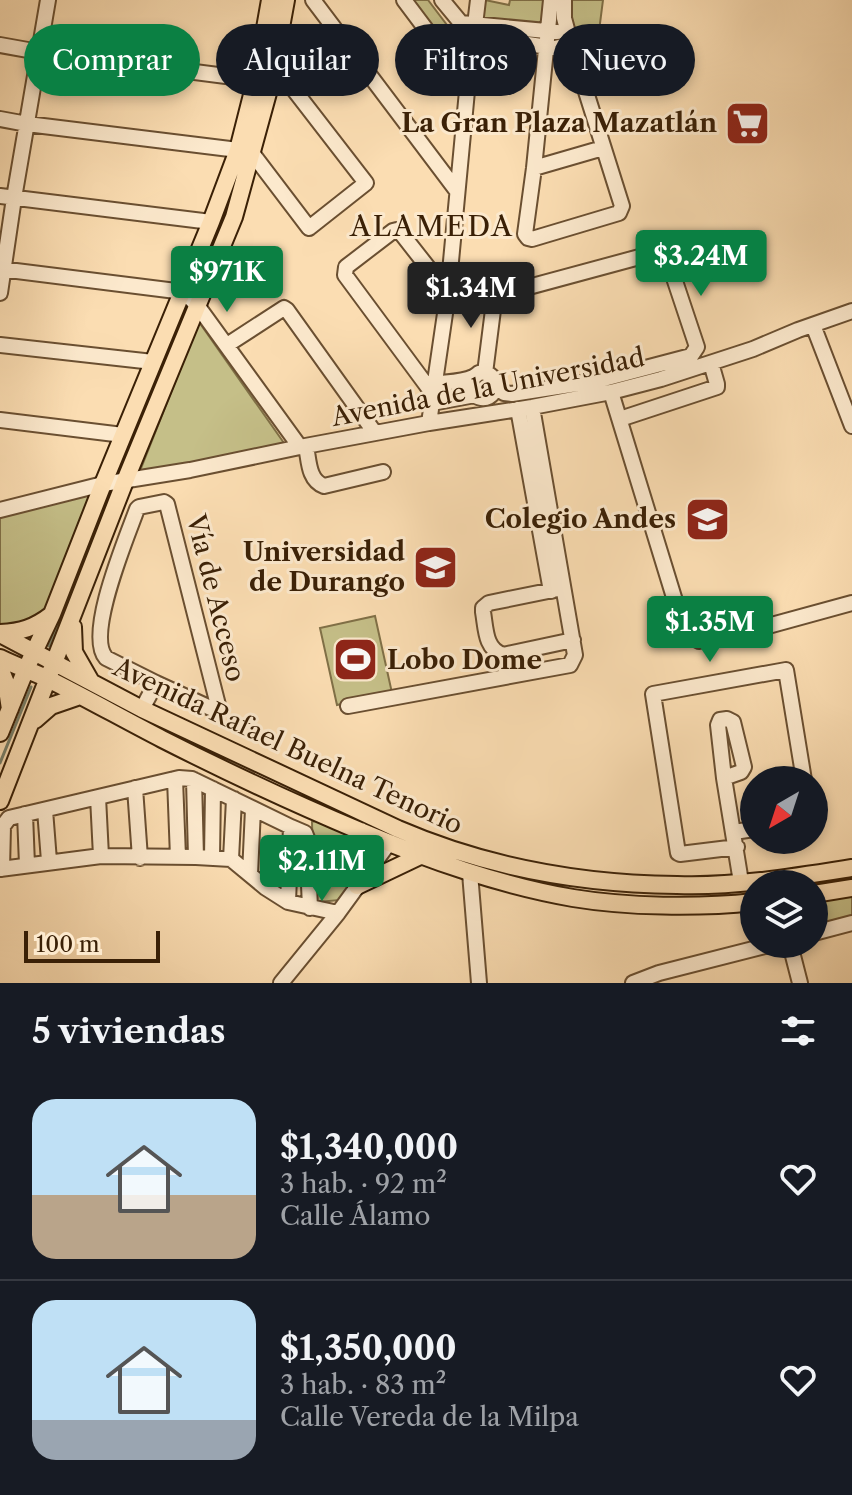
<!DOCTYPE html>
<html lang="es">
<meta charset="utf-8">
<style>
:root{--surface:#171b24;--page:#242831;--text:#f1f3f6;--muted:#9ea1a6;--line:#363941;--accent:#0b8043}
body{margin:0;font-family:"Libre Caslon Text",serif;background:var(--page);color:var(--text);height:100vh;display:flex;flex-direction:column;font-size:30px;white-space:nowrap}
*{box-sizing:border-box;margin:0}
p{font-size:26px;color:var(--muted)}
.icon{flex:none;width:44px;height:44px;fill:none;stroke:currentColor;stroke-width:2;stroke-linecap:round;stroke-linejoin:round}
.map{position:relative;height:983px;overflow:hidden}
.panel{display:flex;flex-direction:column;background:var(--surface);flex:1}
.panel>*{flex:none}
.top-card{position:absolute;left:24px;top:24px;width:804px;height:72px;display:flex;gap:16px}
.needle{width:52px;rotate:219deg}
.controls{position:absolute;left:740px;top:766px;display:grid;gap:16px}
.controls a{display:grid;place-items:center;width:88px;height:88px;border-radius:50%;background:var(--surface);box-shadow:0 4px 12px #0003;font-size:40px}
.scale{position:absolute;left:24px;bottom:20px;width:136px;box-sizing:border-box;padding-left:8px;border:4px solid #3a2006;border-top:0;font-size:22px;line-height:28px;white-space:nowrap;color:#3a2006;-webkit-text-stroke:6px #fce9cd;paint-order:stroke}
.price{position:absolute;translate:-50% -68px;padding:0 18px;border-radius:8px;background:var(--accent);color:#fff;font-size:26px;line-height:52px;filter:drop-shadow(0 2px 4px #0008)}
.price::after{content:'';position:absolute;left:50%;top:48px;width:24px;height:18px;margin-left:-12px;background:inherit;clip-path:polygon(0 0,100% 0,50% 100%)}
.price.selected{background:#222;color:#fff}
ul{padding:0;list-style:none}
li{display:flex;align-items:center;gap:24px;height:200px;padding:0 32px}
li+li{border-top:2px solid var(--line)}
li span{display:grid;place-items:center;flex:none;width:224px;height:160px;border-radius:24px;color:#555}
li>.icon{margin-inline-start:auto}
span .icon{width:96px;height:96px;fill:#fffc;stroke-width:1}
li b{font-size:34px}
h2{display:flex;justify-content:space-between;align-items:center;height:96px;padding:0 32px;font-size:34px}
.chip{padding:0 28px;border-radius:36px;background:var(--surface);box-shadow:0 4px 12px #0003;font-size:28px;line-height:72px}
.chip.selected{background:var(--accent);color:#fff}
.map>svg:first-child{display:block}
.green{fill:#c5bf88;stroke:#807047;stroke-width:2}
.lines{fill:none;stroke-linecap:round;stroke-linejoin:round}
.stream{stroke:#777e68;stroke-width:3}
.minor-casing{stroke:#6a4f31;stroke-width:18}
.major-casing{stroke:#3a2006;stroke-width:20}
.minor{stroke:#fce9cd;stroke-width:14}
.major{stroke:#fbddb2;stroke-width:16}
.labels{text-anchor:middle;stroke-width:6;stroke-linejoin:round;paint-order:stroke}
.poi-label{font-size:26px;font-weight:bold;fill:#3a2006;stroke:#fce9cd;text-anchor:end}
.street-label{font-size:26px;fill:#3a2006;stroke:#fce9cd}
.neighbourhood-label{font-size:28px;letter-spacing:2px;fill:#3a2006;stroke:#fce9cd}
</style>
<div class="map">
<svg width="852" height="983" viewBox="0 0 852 983">
<rect width="100%" height="100%" fill="#fbddb2"/>
<filter id="stains"><feTurbulence type="fractalNoise" baseFrequency=".0025" numOctaves="4"/><feColorMatrix values="0 0 0 0 .2 0 0 0 0 .09 0 0 0 0 .02 0 0 0 .5 -.17"/></filter>
<radialGradient id="worn" r=".72"><stop offset=".6" stop-color="#630" stop-opacity="0"/><stop offset="1" stop-color="#630" stop-opacity=".3"/></radialGradient>
<path class="green" d="M 409,0 L 428,0 L 453,33 L 432,30 Z
M 485,0 L 509,5 L 510,0 L 603,0 L 598,39 L 575,46 L 532,39 L 519,30 L 482,23 Z
M 199,322 L 284,443 L 138,476 Z
M 94,494 L 44,616 L 31,625 L 0,627 L 0,515 Z
M 375,616 L 392,693 L 337,705 L 320,628 Z
M 318,820 L 357,839 L 358,879 L 340,900 L 318,902 L 314,898 L 312,822 Z
M 852,892 L 852,921 L 814,930 L 814,899 Z"/>
<g class="lines">
<path class="stream" d="M 49,646 L 108,499
M 0,763 L 31,687"/>
<defs>
<path id="minor" d="M 313,0 L 457,191
M 404,0 L 431,36 L 448,67 L 467,91
M 442,0 L 461,23 L 557,32
M 551,0 L 534,168 L 525,234 L 528,238 L 532,239 L 619,213 L 622,206 L 571,44 L 564,18 L 564,0
M 431,36 L 494,39 L 555,48 L 571,44
M 0,45 L 39,52 L 265,81
M 0,119 L 27,124 L 238,150
M 252,153 L 309,228 L 366,183 L 274,64
M 534,168 L 603,148
M 0,196 L 211,222
M 0,269 L 184,292 L 197,305 L 300,447
M 0,293 L 14,198 L 48,0
M 813,325 L 852,426
M 0,345 L 153,362
M 227,345 L 284,308 L 287,310 L 375,433
M 485,373 L 494,302 L 499,295 L 658,252 L 663,253 L 667,257 L 697,347 L 691,356 L 596,381 L 512,394 L 504,393 L 495,387
M 434,384 C 446,382 462,382 473,377 C 480,374 477,371 485,373 C 492,374 496,381 495,388 C 492,405 463,400 473,377
M 611,392 L 684,630 L 692,637 L 699,641 L 746,632 L 852,603
M 433,394 L 345,275 L 346,267 L 393,231 L 397,230 L 401,233 L 448,293
M 432,403 L 475,395
M 518,409 L 551,591
M 620,419 L 717,387 L 717,384 L 711,363
M 0,420 L 123,435
M 429,423 L 448,293 L 467,91 L 478,0
M 306,446 C 309,460 308,480 324,486 L 383,472
M 164,502 L 167,504 L 219,709 L 217,711 L 156,683 L 106,658 C 85,635 127,537 137,509 L 139,507 Z
M 0,510 L 103,484 L 190,470 L 300,447 L 429,423 L 532,407 L 611,392 L 661,379 L 753,349 L 798,330 L 852,311
M 563,588 L 489,603 L 483,608 L 483,612 C 486,629 485,649 503,655 L 573,640
M 348,706 L 570,665 L 575,655 L 532,407
M 142,709 L 156,683
M 724,778 L 741,772 L 744,767 L 733,722 L 727,719 L 720,720 L 718,725 L 724,778 L 741,882
M 175,779 L 178,857
M 194,780 L 196,857
M 135,788 L 140,858
M 98,797 L 101,856
M 45,810 L 49,861
M 25,814 L 27,865
M 734,832 L 754,829
M 737,847 L 680,854 L 678,853 L 653,694 L 786,670 L 804,780
M 212,858 L 213,789
M 231,859 L 234,799
M 0,869 L 101,856 L 196,857 L 231,859 L 266,888 L 288,902 L 338,913
M 2,869 L 3,826 L 9,818 L 179,778 L 192,779 L 291,827
M 470,873 L 479,983
M 250,874 L 253,809
M 288,902 L 291,827 L 305,833 L 307,838 L 310,908
M 814,933 L 852,923
M 790,944 L 800,983
M 281,983 L 338,913 L 389,843
M 633,983 L 659,973 L 773,944"/>
<path id="major" d="M 73,627 L 74,652 L 90,680
M 0,633 C 21,632 34,628 51,615
M 0,634 L 142,709 L 398,829 C 486,867 581,884 677,885 C 735,887 795,877 852,868
M 0,658 C 16,666 34,672 50,680 C 88,699 125,720 162,739 C 227,772 293,803 360,831 C 429,860 499,885 573,898 C 627,907 699,908 754,902
M 0,668 L 6,683 L 10,709
M 35,720 L 51,706 L 80,696
M 0,733 L 26,669 L 52,614 L 103,484 L 211,222 L 238,150 L 256,79 L 270,0
M 0,801 L 125,481 L 234,217 L 271,82 L 286,0
M 361,831 L 363,869 L 361,881
M 357,886 L 420,856
M 814,894 L 852,888"/>
</defs>
<use href="#minor" class="minor-casing"/>
<use href="#major" class="major-casing"/>
<use href="#minor" class="minor"/>
<use href="#major" class="major"/>
</g>
<defs>
<symbol id="supermarket-square" viewBox="-11 -11 22 22"><rect x="-9" y="-9" width="18" height="18" rx="4" fill="#8f2418" stroke="#fce9cd"/><path d="M-6-5.5h2.5l.6 2H6L4.5 2H-2.5L-4.4-4H-6ZM-1.5 3.2a1.3 1.3 0 1 0 .1 0ZM3 3.2a1.3 1.3 0 1 0 .1 0Z" fill="#fff"/></symbol>
<symbol id="school-square" viewBox="-11 -11 22 22"><rect x="-9" y="-9" width="18" height="18" rx="4" fill="#8f2418" stroke="#fce9cd"/><path d="M0-5L7-2L0 1L-7-2ZM-4 1L0 2.5L4 1V4Q0 6-4 4Z" fill="#fff"/></symbol>
<symbol id="university-square" viewBox="-11 -11 22 22"><rect x="-9" y="-9" width="18" height="18" rx="4" fill="#8f2418" stroke="#fce9cd"/><path d="M0-5L7-2L0 1L-7-2ZM-4 1L0 2.5L4 1V4Q0 6-4 4Z" fill="#fff"/></symbol>
<symbol id="stadium-square" viewBox="-11 -11 22 22"><rect x="-9" y="-9" width="18" height="18" rx="4" fill="#8f2418" stroke="#fce9cd"/><path d="M0-5a6.5 5 0 1 0 0 10a6.5 5 0 1 0 0-10ZM-3.5-1.8h7v3.6h-7Z" fill="#fff"/></symbol>
</defs>
<g fill-rule="evenodd">
<use href="#supermarket-square" x="722" y="98" width="51" height="51"/>
<use href="#school-square" x="682" y="494" width="51" height="51"/>
<use href="#university-square" x="410" y="542" width="51" height="51"/>
<use href="#stadium-square" x="330" y="634" width="51" height="51"/>
</g>
<g class="labels">
<g class="poi-label">
<text x="717" y="132">La Gran Plaza Mazatlán</text>
<text x="676" y="528">Colegio Andes</text>
<text x="405" y="561">Universidad<tspan x="405" dy="30">de Durango</tspan></text>
<text x="387" y="669" text-anchor="start">Lobo Dome</text>
</g>
<g class="street-label">
<text transform="translate(488 387) rotate(-11)" y="9">Avenida de la Universidad</text>
<text transform="translate(216 598) rotate(76)" y="9">Vía de Acceso</text>
<text transform="translate(288 746) rotate(25)" y="9">Avenida Rafael Buelna Tenorio</text>
</g>
<g class="neighbourhood-label">
<text x="432" y="236">ALAMEDA</text>
</g>
</g>
<rect width="100%" height="100%" filter="url(#stains)"/>
<rect width="100%" height="100%" fill="url(#worn)"/>
</svg>
<div class="controls">
<a><svg class="needle" viewBox="-14 -14 28 28"><path d="M0-13l5 13h-10z" fill="#e53935"/><path d="M0 13l5-13h-10z" fill="#9ea1a6"/></svg></a>
<a><svg class="icon" aria-label="layers" viewBox="0 0 24 24"><path d="M12 4l9 5-9 5-9-5zM3 14l9 5 9-5"/></svg></a>
</div>
<div class="scale">100 m</div>
<b class="price" style="left:701px;top:298px">$3.24M</b>
<b class="price" style="left:227px;top:314px">$971K</b>
<b class="price selected" style="left:471px;top:330px">$1.34M</b>
<b class="price" style="left:710px;top:664px">$1.35M</b>
<b class="price" style="left:322px;top:903px">$2.11M</b>
<div class="top-card">
<a class="chip selected">Comprar</a>
<a class="chip">Alquilar</a>
<a class="chip">Filtros</a>
<a class="chip">Nuevo</a>
</div>
</div>
<section class="panel">
<h2>5 viviendas<svg class="icon" aria-label="filters" viewBox="0 0 24 24"><path d="M4 7h16M4 17h16"/><circle cx="9" cy="7" r="2"/><circle cx="15" cy="17" r="2"/></svg></h2>
<ul>
<li><span style="background:linear-gradient(#bfe0f5 60%,#b9a48a 0)"><svg class="icon" aria-label="home" viewBox="0 0 24 24"><path d="M3 11l9-7 9 7M6 9v11h12V9"/></svg></span><div><b>$1,340,000</b><p>3 hab. · 92 m²</p><p>Calle Álamo</p></div><svg class="icon" aria-label="heart" viewBox="0 0 24 24"><path d="M12 20l-8-8c-3-5 5-10 8-4 3-6 11-1 8 4z"/></svg></li>
<li><span style="background:linear-gradient(#bfe0f5 75%,#9aa5b1 0)"><svg class="icon" aria-label="home" viewBox="0 0 24 24"><path d="M3 11l9-7 9 7M6 9v11h12V9"/></svg></span><div><b>$1,350,000</b><p>3 hab. · 83 m²</p><p>Calle Vereda de la Milpa</p></div><svg class="icon" aria-label="heart" viewBox="0 0 24 24"><path d="M12 20l-8-8c-3-5 5-10 8-4 3-6 11-1 8 4z"/></svg></li>
</ul>
</section>
